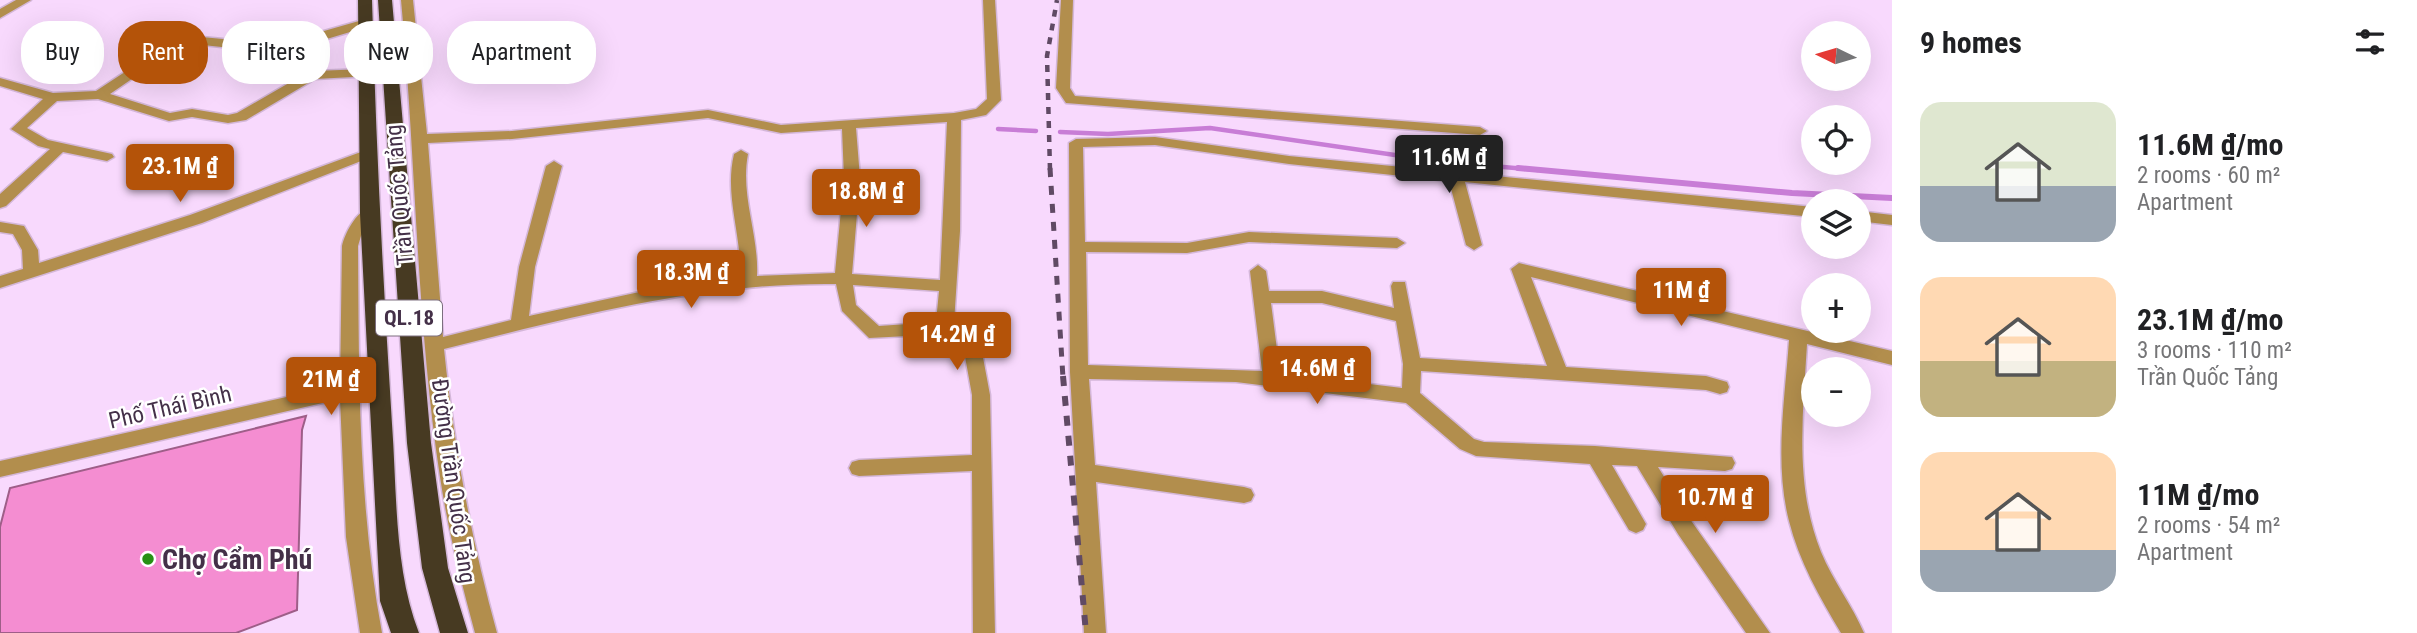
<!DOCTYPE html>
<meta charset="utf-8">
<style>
:root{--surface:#fff;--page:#f2f2f2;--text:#202124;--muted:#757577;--accent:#b45309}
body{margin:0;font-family:"Roboto Condensed",sans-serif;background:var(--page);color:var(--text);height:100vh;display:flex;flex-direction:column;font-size:26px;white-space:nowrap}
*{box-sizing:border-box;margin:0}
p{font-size:23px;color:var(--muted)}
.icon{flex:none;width:38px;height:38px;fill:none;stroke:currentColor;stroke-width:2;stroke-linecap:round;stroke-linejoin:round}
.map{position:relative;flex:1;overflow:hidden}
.details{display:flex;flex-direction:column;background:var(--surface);width:525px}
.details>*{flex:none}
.hud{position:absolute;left:21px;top:21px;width:665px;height:63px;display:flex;gap:14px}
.needle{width:46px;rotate:275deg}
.buttons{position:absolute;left:1801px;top:21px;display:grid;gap:14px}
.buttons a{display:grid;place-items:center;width:70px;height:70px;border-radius:50%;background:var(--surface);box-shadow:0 7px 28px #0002;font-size:35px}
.price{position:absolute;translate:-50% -60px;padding:0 16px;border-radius:7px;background:var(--accent);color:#fff;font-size:23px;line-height:46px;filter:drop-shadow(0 2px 4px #0008)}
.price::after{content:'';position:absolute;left:50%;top:42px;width:21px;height:16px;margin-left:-10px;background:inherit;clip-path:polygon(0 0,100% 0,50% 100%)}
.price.selected{background:#222;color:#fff}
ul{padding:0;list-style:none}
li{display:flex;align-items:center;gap:21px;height:175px;padding:0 28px}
li span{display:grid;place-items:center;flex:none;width:196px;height:140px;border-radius:21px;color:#555}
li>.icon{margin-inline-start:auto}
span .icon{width:84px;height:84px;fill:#fffc;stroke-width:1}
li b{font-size:30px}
h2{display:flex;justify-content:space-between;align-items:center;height:84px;padding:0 28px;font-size:30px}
.chip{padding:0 24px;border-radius:28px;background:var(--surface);box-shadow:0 7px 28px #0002;font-size:24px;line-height:63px}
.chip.selected{background:var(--accent);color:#fff}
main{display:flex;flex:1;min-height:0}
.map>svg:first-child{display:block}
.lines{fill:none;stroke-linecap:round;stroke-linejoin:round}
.stream-far1{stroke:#c87dd6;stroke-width:4.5}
.stream{stroke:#c87dd6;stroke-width:6}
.building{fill:#f48dd1;stroke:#9e5e88;stroke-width:2}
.minor-casing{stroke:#d4b7d9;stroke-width:3}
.highway-casing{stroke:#d4b7d9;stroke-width:3}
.minor{fill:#b28e4d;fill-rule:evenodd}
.highway{fill:#473a22;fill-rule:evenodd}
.rail-far2{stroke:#604a64;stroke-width:4.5;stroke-dasharray:7 7;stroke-linecap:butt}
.rail-far1{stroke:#604a64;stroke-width:5;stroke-dasharray:9 9;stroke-linecap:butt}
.rail{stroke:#604a64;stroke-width:6;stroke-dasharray:10 10;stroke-linecap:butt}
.poi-dot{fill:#279014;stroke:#fff;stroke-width:2.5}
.labels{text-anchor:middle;stroke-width:5;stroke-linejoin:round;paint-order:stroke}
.shield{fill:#fff;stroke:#7c6e7f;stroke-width:2}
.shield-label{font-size:21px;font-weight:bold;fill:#443048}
.street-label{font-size:23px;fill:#443048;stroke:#fff}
.near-poi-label{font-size:28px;font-weight:bold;fill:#443048;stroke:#fff;text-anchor:start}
</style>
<main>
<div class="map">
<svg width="1892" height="633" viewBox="0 0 1892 633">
<rect width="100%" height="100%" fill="#f8d9fd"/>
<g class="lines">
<path class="stream-far1" d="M 998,129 L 1036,131
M 1060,132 L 1108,134 L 1210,128 L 1436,161 L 1538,170"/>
<path class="stream" d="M 1518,168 L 1792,193 L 1892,198"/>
</g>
<path class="building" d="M 306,416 L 302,430 L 297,610 L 236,633 L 0,633 L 0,527 L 10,488 Z"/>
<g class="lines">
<defs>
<path id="minor" d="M 16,0 L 31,0 L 0,18 L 0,9 Z
M 401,0 L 413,0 L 427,134 L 512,131 L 708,110 L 781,125 L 954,113 L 976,109 L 987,99 L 983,0 L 995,0 L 1001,100 L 986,115 L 961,120 L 960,231 L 954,323 L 976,331 L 979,336 L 990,395 L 995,633 L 973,633 L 972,471 L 859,476 L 852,474 L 849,468 L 852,462 L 859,460 L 972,455 L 972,395 L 962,340 L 947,334 L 869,338 L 842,311 L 836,284 C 703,282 572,317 444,349 C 454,446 471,539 497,633 L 475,633 C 461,581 448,530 440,477 C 416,318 416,158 401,0 ZM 708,118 L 781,133 L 842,129 L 844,178 L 835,273 L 757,276 C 759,234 740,196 748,154 L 741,150 L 734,154 C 724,196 742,235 740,277 L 644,291 L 529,316 L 535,267 L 562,166 L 554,161 L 546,166 L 519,267 L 511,320 L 443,337 L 428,143 L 512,139 ZM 947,122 L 940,280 L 852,274 L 860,178 L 856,128 ZM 853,285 L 939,291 L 936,322 L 879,326 L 856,305 Z
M 1061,0 L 1073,0 L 1070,88 L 1075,96 L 1480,127 L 1487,131 L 1480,135 L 1066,103 L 1056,88 Z
M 366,19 L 372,23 L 370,26 L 320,41 L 280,58 L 314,71 L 367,69 L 372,70 L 372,76 L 315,79 L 246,120 L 228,123 L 192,117 L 169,121 L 98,99 L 57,101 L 27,128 L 48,140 L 112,154 L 114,157 L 107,161 L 63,152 L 6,206 L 0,208 L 0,194 L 50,149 L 38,146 L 11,129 L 43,99 L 0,86 L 0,78 L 53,93 L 96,91 L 181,35 L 233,40 L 268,53 L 310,35 ZM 184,43 L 231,48 L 301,76 L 237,113 L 228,115 L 192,109 L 170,113 L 110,94 Z
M 1155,137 L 1289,156 L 1813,207 L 1813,217 L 1465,182 L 1482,245 L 1474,250 L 1466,245 L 1449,181 L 1289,164 L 1155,145 L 1083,147 L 1085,242 L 1187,243 L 1249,232 L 1397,238 L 1405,243 L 1397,248 L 1249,242 L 1187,253 L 1086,252 L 1088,365 L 1262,371 L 1250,271 L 1258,265 L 1266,271 L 1269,291 L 1322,291 L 1394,308 L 1391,286 L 1393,282 L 1405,282 L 1420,358 L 1547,366 L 1511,269 L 1519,263 L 1892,351 L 1892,365 L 1807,344 C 1803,414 1794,485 1821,552 C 1833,581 1852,605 1864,633 L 1841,633 C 1820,598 1799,561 1789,521 C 1774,463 1785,399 1789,340 L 1531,277 L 1566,367 L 1706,376 L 1727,382 L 1729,387 L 1727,392 L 1720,394 L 1706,390 L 1421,371 L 1420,393 L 1474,439 L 1484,442 L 1595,446 L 1732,457 L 1735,463 L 1732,469 L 1725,471 L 1658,467 L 1692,522 L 1770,633 L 1746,633 L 1678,534 L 1637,466 L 1612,465 L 1646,524 L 1643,530 L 1636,533 L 1629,530 L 1590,464 L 1476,456 L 1460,449 L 1406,403 L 1236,382 L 1089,379 L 1095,465 L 1244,487 L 1251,489 L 1254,495 L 1251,501 L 1244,503 L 1096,482 L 1106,633 L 1084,633 L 1070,372 L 1069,143 L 1076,139 ZM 1271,303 L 1322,303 L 1396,321 L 1403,364 L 1402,388 L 1280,373 Z
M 369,149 L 376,153 L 374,156 L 202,223 L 0,288 L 0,276 L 23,269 L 22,250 L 13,234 L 0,232 L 0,222 L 24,226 L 38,250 L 39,263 L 190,215 Z
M 369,208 L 377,213 L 361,236 L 358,246 C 359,376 358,504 382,633 L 360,633 L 346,537 L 340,399 L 0,477 L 0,461 L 340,385 L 342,246 C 345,233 356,212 369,208 Z
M 1858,211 L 1892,215 L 1892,225 L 1858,221 Z"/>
<path id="highway" d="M 358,0 L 372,0 C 376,142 383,282 392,424 C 397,492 394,569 419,633 L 391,633 L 380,601 L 360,213 Z
M 378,0 L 392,0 L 431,443 L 448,568 L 468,633 L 440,633 L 422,568 L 407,443 Z"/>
</defs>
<use href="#minor" class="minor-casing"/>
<use href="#highway" class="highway-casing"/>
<use href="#minor" class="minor"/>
<use href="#highway" class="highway"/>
<path class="rail-far2" d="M 1050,170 L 1047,56 L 1057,0"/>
<path class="rail-far1" d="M 1050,168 L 1063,378"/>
<path class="rail" d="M 1063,376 L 1086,633"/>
</g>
<circle class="poi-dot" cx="148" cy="559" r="7"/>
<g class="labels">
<rect class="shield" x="376" y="300.5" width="66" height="35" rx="5"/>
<g class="shield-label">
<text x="409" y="325">QL.18</text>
</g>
<g class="street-label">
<text transform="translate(399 195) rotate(-95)" y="8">Trần Quốc Tảng</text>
<text transform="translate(170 407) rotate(-13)" y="8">Phố Thái Bình</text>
<text transform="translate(454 481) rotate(82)" y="8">Đường Trần Quốc Tảng</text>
</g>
<g class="near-poi-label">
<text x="162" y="569">Chợ Cẩm Phú</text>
</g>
</g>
</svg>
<div class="buttons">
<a><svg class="needle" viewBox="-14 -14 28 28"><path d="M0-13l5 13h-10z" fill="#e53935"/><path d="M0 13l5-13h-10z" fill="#757577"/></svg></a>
<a><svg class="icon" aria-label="locate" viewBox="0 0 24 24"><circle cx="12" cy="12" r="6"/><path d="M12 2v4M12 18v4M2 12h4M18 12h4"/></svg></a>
<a><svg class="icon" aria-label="layers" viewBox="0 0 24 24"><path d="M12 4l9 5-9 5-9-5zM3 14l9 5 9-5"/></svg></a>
<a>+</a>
<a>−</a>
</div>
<b class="price selected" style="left:1449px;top:195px">11.6M ₫</b>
<b class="price" style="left:180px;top:204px">23.1M ₫</b>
<b class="price" style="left:866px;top:229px">18.8M ₫</b>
<b class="price" style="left:691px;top:310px">18.3M ₫</b>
<b class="price" style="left:1681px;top:328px">11M ₫</b>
<b class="price" style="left:957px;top:372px">14.2M ₫</b>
<b class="price" style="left:1317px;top:406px">14.6M ₫</b>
<b class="price" style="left:331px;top:417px">21M ₫</b>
<b class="price" style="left:1715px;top:535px">10.7M ₫</b>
<div class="hud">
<a class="chip">Buy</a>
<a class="chip selected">Rent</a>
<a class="chip">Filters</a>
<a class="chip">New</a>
<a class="chip">Apartment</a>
</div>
</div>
<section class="details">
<h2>9 homes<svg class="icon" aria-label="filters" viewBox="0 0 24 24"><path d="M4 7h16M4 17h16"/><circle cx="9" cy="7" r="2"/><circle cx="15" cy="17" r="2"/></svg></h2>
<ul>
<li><span style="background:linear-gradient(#dfe7d0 60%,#9aa5b1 0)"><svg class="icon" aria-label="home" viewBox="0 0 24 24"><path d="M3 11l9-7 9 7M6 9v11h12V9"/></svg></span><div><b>11.6M ₫/mo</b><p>2 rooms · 60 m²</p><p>Apartment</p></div></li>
<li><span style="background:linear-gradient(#ffd9b3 60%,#c2b280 0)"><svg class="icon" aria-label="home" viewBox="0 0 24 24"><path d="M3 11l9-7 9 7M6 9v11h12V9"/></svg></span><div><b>23.1M ₫/mo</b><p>3 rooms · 110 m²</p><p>Trần Quốc Tảng</p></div></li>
<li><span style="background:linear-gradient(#ffd9b3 70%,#9aa5b1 0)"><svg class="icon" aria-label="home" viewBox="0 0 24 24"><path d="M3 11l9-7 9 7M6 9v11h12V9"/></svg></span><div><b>11M ₫/mo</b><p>2 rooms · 54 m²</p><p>Apartment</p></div></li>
</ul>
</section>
</main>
